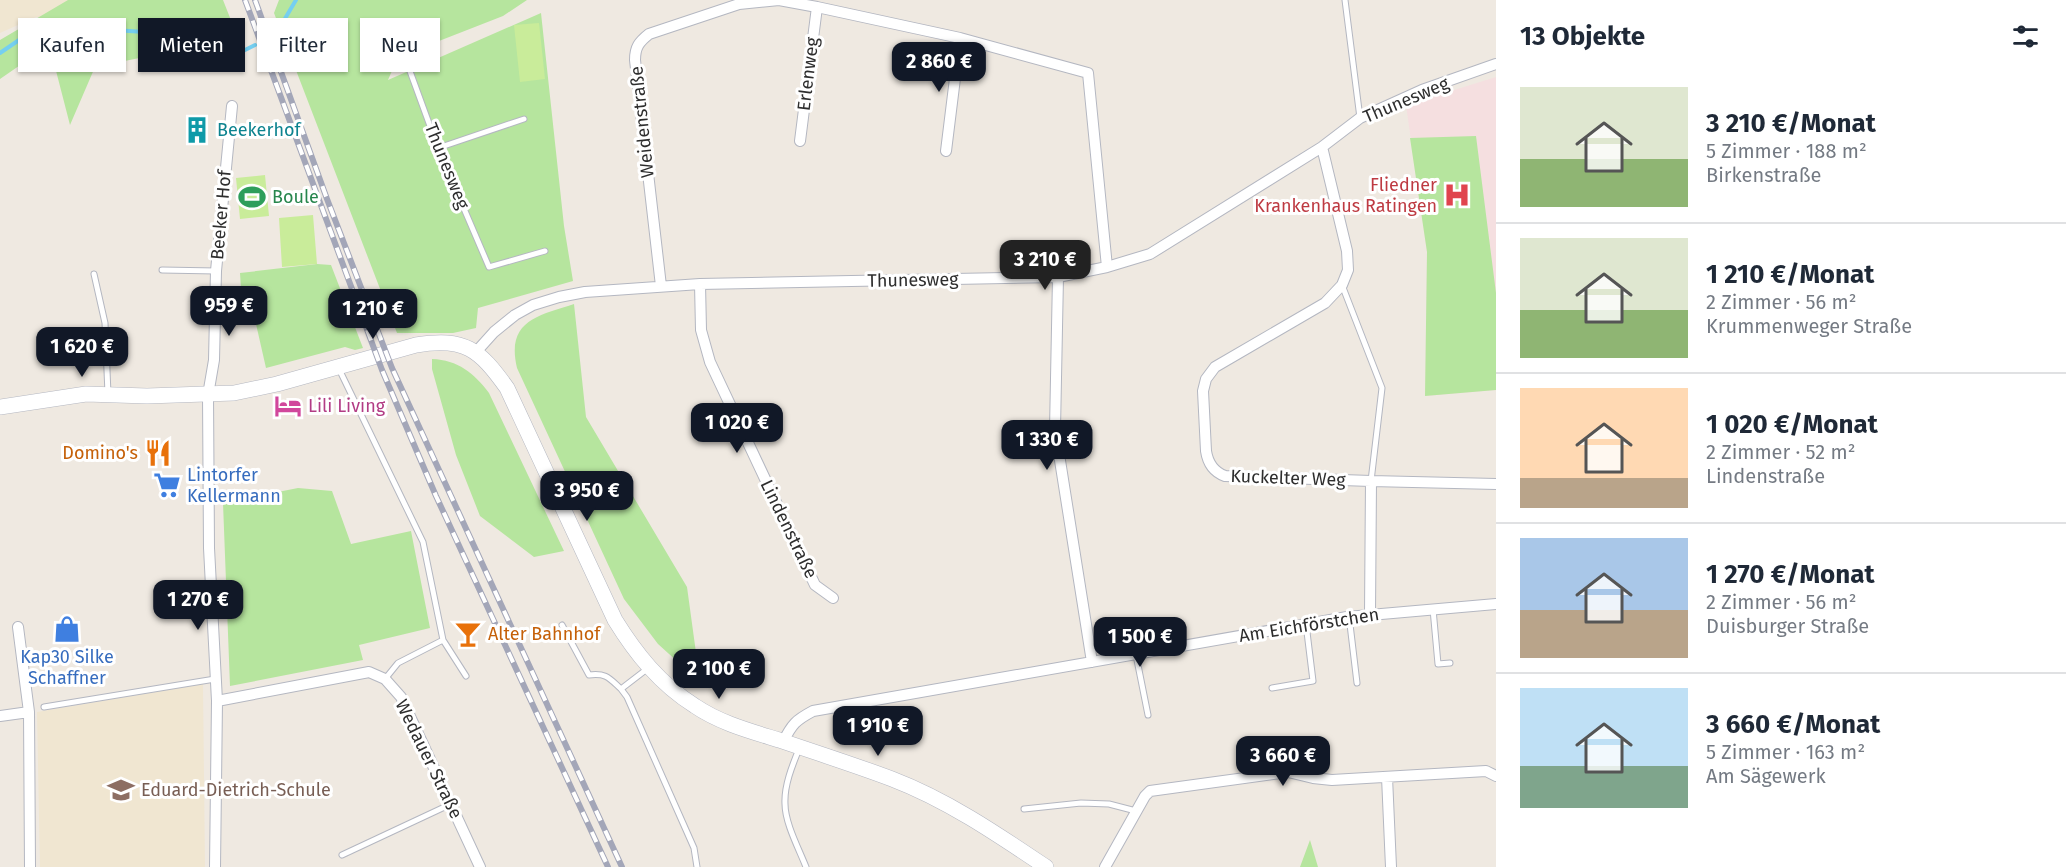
<!DOCTYPE html>
<html lang="de">
<meta charset="utf-8">
<style>
:root{--surface:#fff;--page:#f6f6f7;--text:#1f2937;--muted:#747a83;--line:#e0e1e3;--accent:#111827}
body{margin:0;font-family:"Fira Sans",sans-serif;background:var(--page);color:var(--text);height:100vh;display:flex;flex-direction:column;font-size:22px;white-space:nowrap}
*{box-sizing:border-box;margin:0}
p{font-size:20px;color:var(--muted)}
.icon{flex:none;width:33px;height:33px;fill:none;stroke:currentColor;stroke-width:2;stroke-linecap:round;stroke-linejoin:round}
.map{position:relative;flex:1;overflow:hidden}
.drawer{display:flex;flex-direction:column;background:var(--surface);width:570px}
.drawer>*{flex:none}
.top-card{position:absolute;left:18px;top:18px;width:570px;height:54px;display:flex;gap:12px}
.price{position:absolute;translate:-50% -51px;padding:0 14px;border-radius:12px;background:var(--accent);color:#fff;font-size:20px;line-height:39px;filter:drop-shadow(0 2px 3px #0008)}
.price::after{content:'';position:absolute;left:50%;top:36px;width:18px;height:14px;margin-left:-9px;background:inherit;clip-path:polygon(0 0,100% 0,50% 100%)}
.price.on{background:#222;color:#fff}
ul{padding:0;list-style:none}
li{display:flex;align-items:center;gap:18px;height:150px;padding:0 24px}
li+li{border-top:2px solid var(--line)}
li span{display:grid;place-items:center;flex:none;width:168px;height:120px;border-radius:0px;color:#555}
li>.icon{margin-inline-start:auto}
span .icon{width:72px;height:72px;fill:#fffc;stroke-width:1}
li b{font-size:26px}
h2{display:flex;justify-content:space-between;align-items:center;height:72px;padding:0 24px;font-size:26px}
.pill{padding:0 21px;border-radius:0px;background:var(--surface);box-shadow:0 2px 4px #0004;font-size:21px;line-height:54px}
.pill.on{background:var(--accent);color:#fff}
main{display:flex;flex:1;min-height:0}
.map>svg:first-child{display:block}
.education{fill:#f0e6d1}
.medical{fill:#f5dfe0}
.green{fill:#b6e59e}
.pitch{fill:#c9ec9a}
.water{fill:#75cff0}
.lines{fill:none;stroke-linecap:round;stroke-linejoin:round}
.stream{stroke:#75cff0;stroke-width:4}
.service-casing{stroke:#b4b7c1;stroke-width:7}
.minor-casing{stroke:#b4b7c1;stroke-width:12}
.secondary-casing{stroke:#b4b7c1;stroke-width:16}
.service{stroke:#fff;stroke-width:5}
.minor{stroke:#fff;stroke-width:10}
.secondary{stroke:#fff;stroke-width:15}
.rail-casing{stroke:#a3a6b8;stroke-width:6}
.rail{stroke:#fff;stroke-width:4;stroke-dasharray:11;stroke-linecap:butt}
.labels{text-anchor:middle;stroke-width:6;stroke-linejoin:round;paint-order:stroke}
.street-label{font-size:18px;fill:#2e2e2e;stroke:#fff}
.culture-label{font-size:18px;fill:#0d838f;stroke:#fff;text-anchor:start}
.health-label{font-size:18px;fill:#be3a42;stroke:#fff;text-anchor:end}
.leisure-label{font-size:18px;fill:#27864d;stroke:#fff;text-anchor:start}
.hotel-label{font-size:18px;fill:#b23c85;stroke:#fff;text-anchor:start}
.food-label{font-size:18px;fill:#c56008;stroke:#fff;text-anchor:end}
.shop-label{font-size:18px;fill:#366cbe;stroke:#fff;text-anchor:start}
.education-label{font-size:18px;fill:#785e54;stroke:#fff;text-anchor:start}
</style>
<main>
<div class="map">
<svg width="1496" height="867" viewBox="0 0 1496 867">
<rect width="100%" height="100%" fill="#efe9e1"/>
<path class="education" d="M 0,0 L 138,0 L 128,20 L 36,17 L 0,33 Z
M 203,684 L 205,867 L 40,867 L 37,712 Z"/>
<path class="medical" d="M 1496,77 L 1496,390 L 1425,396 L 1427,252 L 1406,105 Z"/>
<path class="green" d="M 68,0 L 223,0 L 238,38 L 95,67 L 70,125 L 54,63 L 42,50 L 0,79 L 0,40 Z
M 279,0 L 527,0 L 503,16 L 398,57 L 388,80 L 541,13 L 564,226 L 573,281 L 478,308 L 476,328 L 453,333 L 397,333 L 274,13 Z
M 1476,136 L 1496,293 L 1496,390 L 1425,396 L 1427,252 L 1410,138 Z
M 317,264 L 331,265 L 363,348 L 355,350 L 345,347 L 266,368 L 248,289 L 241,289 L 240,273 Z
M 574,304 L 586,417 L 687,587 L 700,682 L 658,644 L 624,599 L 517,368 C 506,321 537,316 574,304 Z
M 432,359 C 458,360 474,373 489,393 L 564,551 L 534,557 L 480,516 L 456,455 L 432,369 Z
M 298,488 L 332,491 L 351,544 L 411,531 L 430,628 L 359,645 L 363,660 L 230,686 L 223,503 Z
M 1310,840 L 1318,867 L 1300,867 Z"/>
<path class="pitch" d="M 539,23 L 545,79 L 520,82 L 514,25 Z
M 265,175 L 269,216 L 240,219 L 236,178 Z
M 313,215 L 317,264 L 282,267 L 279,218 Z"/>
<path class="water" d="M 324,37 L 331,56 L 311,63 L 307,51 L 301,52 L 298,41 Z"/>
<g class="lines">
<path class="stream" d="M 280,27 L 296,0
M 0,53 L 41,25 L 144,32 L 226,55 L 237,54 L 255,45"/>
<defs>
<path id="service" d="M 1345,0 L 1360,118
M 407,63 L 438,148 L 489,267 L 545,251
M 438,148 L 524,119
M 162,270 L 216,271
M 94,274 L 105,323 L 108,394
M 1342,285 L 1382,388 L 1371,481
M 339,369 L 423,542 L 443,640 L 398,663 L 385,679
M 1433,609 L 1438,664 L 1450,663
M 1349,616 L 1357,683
M 562,625 L 589,675 C 607,673 609,678 621,689
M 443,640 L 466,676
M 1136,655 L 1148,715
M 647,669 L 621,689 L 627,697 L 694,848 L 697,867
M 1272,688 L 1313,681 L 1306,624
M 44,707 L 215,679
M 799,749 C 792,766 784,786 785,804 C 785,823 799,849 806,867
M 1024,809 L 1081,803 L 1109,804 L 1136,811
M 342,855 L 451,804"/>
<path id="minor" d="M 800,141 L 817,7
M 1322,147 L 1347,251 L 1348,270 L 1342,285 L 1325,303 L 1215,367 L 1206,379 L 1203,391 L 1206,451 C 1208,464 1214,472 1225,476 L 1371,481 L 1370,614
M 946,151 L 960,38
M 1058,277 L 1055,429 L 1092,662
M 700,284 L 701,330 L 710,362 L 815,585 L 833,598
M 661,286 L 635,60 C 635,47 639,42 649,34 L 739,4 L 779,0 L 817,7 L 960,38 L 1088,73 L 1107,267
M 476,352 L 494,332 L 515,315 L 533,305 L 559,297 L 585,292 L 700,284 L 1058,277 L 1107,267 L 1150,254 L 1322,147 L 1360,118 L 1422,90 L 1496,64
M 1371,481 L 1496,484
M 18,627 L 29,712 L 30,867
M 217,701 L 369,672 L 385,679 L 401,697 L 480,867
M 0,716 L 29,712
M 783,742 C 792,724 796,720 813,711 L 1347,617 L 1496,604
M 1387,777 L 1391,867
M 215,867 L 217,701 L 209,548 L 208,395 L 214,360 L 216,271 L 232,106
M 1105,867 L 1145,796 L 1150,791 L 1288,772 L 1313,778 L 1332,780 L 1486,771 L 1496,776"/>
<path id="secondary" d="M 0,407 L 86,394 L 147,396 L 234,393 L 277,384 L 416,345 C 465,337 479,349 507,388 L 615,620 C 636,654 660,684 695,706 C 720,723 750,731 779,740 C 817,753 855,765 892,779 C 947,800 997,834 1046,867"/>
</defs>
<use href="#service" class="service-casing"/>
<use href="#minor" class="minor-casing"/>
<use href="#secondary" class="secondary-casing"/>
<use href="#service" class="service"/>
<use href="#minor" class="minor"/>
<use href="#secondary" class="secondary"/>
<defs>
<path id="rail" d="M 245,0 L 382,370 L 436,496 L 608,867
M 255,0 L 327,199 L 392,368 L 622,867"/>
</defs>
<use href="#rail" class="rail-casing"/>
<use href="#rail" class="rail"/>
</g>
<defs>
<symbol id="building-bare" viewBox="-9 -9 18 18"><path d="M-4-6H4V6H1V3H-1V6H-4ZM-2.5-4.3h1.7v1.8h-1.7ZM.8-4.3h1.7v1.8H.8ZM-2.5-1h1.7V.8h-1.7ZM.8-1h1.7V.8H.8Z" fill="#0f9aa8" stroke="#fff" stroke-width="2.5" paint-order="stroke"/></symbol>
<symbol id="hospital-bare" viewBox="-9 -9 18 18"><path d="M-5-5h3v3.5h4V-5h3V5h-3V1.5h-4V5h-3Z" fill="#e0444e" stroke="#fff" stroke-width="2.5" paint-order="stroke"/></symbol>
<symbol id="stadium-bare" viewBox="-9 -9 18 18"><path d="M0-5a6.5 5 0 1 0 0 10a6.5 5 0 1 0 0-10ZM-3.5-1.8h7v3.6h-7Z" fill="#2e9e5b" stroke="#fff" stroke-width="2.5" paint-order="stroke"/></symbol>
<symbol id="hotel-bare" viewBox="-9 -9 18 18"><path d="M-6-4.5h1.5V1H6V5H4.5V3h-9V5H-6ZM-4 0a1.8 1.8 0 1 1 3.6 0ZM.5 0V-2.5h3Q6-2.5 6 0Z" fill="#d1479c" stroke="#fff" stroke-width="2.5" paint-order="stroke"/></symbol>
<symbol id="restaurant-bare" viewBox="-9 -9 18 18"><path d="M-5-6h1v4h1v-4h1v4h1v-4h1v5L-1.5 .5V6h-2V.5L-5-1ZM5-6V6H3V1.5H1.5Q1.5-4 5-6Z" fill="#e8710a" stroke="#fff" stroke-width="2.5" paint-order="stroke"/></symbol>
<symbol id="supermarket-bare" viewBox="-9 -9 18 18"><path d="M-6-5.5h2.5l.6 2H6L4.5 2H-2.5L-4.4-4H-6ZM-1.5 3.2a1.3 1.3 0 1 0 .1 0ZM3 3.2a1.3 1.3 0 1 0 .1 0Z" fill="#3f7fe0" stroke="#fff" stroke-width="2.5" paint-order="stroke"/></symbol>
<symbol id="shop-bare" viewBox="-9 -9 18 18"><path d="M-5-2.5h2.3a2.7 3.5 0 0 1 5.4 0H5L5.5 6h-11ZM-1.5-2.5h3a1.5 2.3 0 0 0-3 0Z" fill="#3f7fe0" stroke="#fff" stroke-width="2.5" paint-order="stroke"/></symbol>
<symbol id="bar-bare" viewBox="-9 -9 18 18"><path d="M-6-5H6L.8 .8V4.5H3.5V6h-7V4.5H-.8V.8Z" fill="#e8710a" stroke="#fff" stroke-width="2.5" paint-order="stroke"/></symbol>
<symbol id="school-bare" viewBox="-9 -9 18 18"><path d="M0-5L7-2L0 1L-7-2ZM-4 1L0 2.5L4 1V4Q0 6-4 4Z" fill="#8d6e63" stroke="#fff" stroke-width="2.5" paint-order="stroke"/></symbol>
</defs>
<g fill-rule="evenodd">
<use href="#building-bare" x="178" y="111" width="38" height="38"/>
<use href="#hospital-bare" x="1438" y="176" width="38" height="38"/>
<use href="#stadium-bare" x="233" y="178" width="38" height="38"/>
<use href="#hotel-bare" x="269" y="387" width="38" height="38"/>
<use href="#restaurant-bare" x="139" y="434" width="38" height="38"/>
<use href="#supermarket-bare" x="148" y="466" width="38" height="38"/>
<use href="#shop-bare" x="48" y="610" width="38" height="38"/>
<use href="#bar-bare" x="449" y="615" width="38" height="38"/>
<use href="#school-bare" x="102" y="771" width="38" height="38"/>
</g>
<g class="labels">
<g class="street-label">
<text transform="translate(808 74) rotate(-83)" y="6">Erlenweg</text>
<text transform="translate(1406 100) rotate(-23)" y="6">Thunesweg</text>
<text transform="translate(642 122) rotate(-96)" y="6">Weidenstraße</text>
<text transform="translate(447 166) rotate(68)" y="6">Thunesweg</text>
<text transform="translate(221 215) rotate(-85)" y="6">Beeker Hof</text>
<text transform="translate(913 280) rotate(-1)" y="6">Thunesweg</text>
<text transform="translate(1288 478) rotate(2)" y="6">Kuckelter Weg</text>
<text transform="translate(789 529) rotate(64)" y="6">Lindenstraße</text>
<text transform="translate(1309 625) rotate(-9)" y="6">Am Eichförstchen</text>
<text transform="translate(429 759) rotate(64)" y="6">Wedauer Straße</text>
</g>
<g class="culture-label">
<text x="217" y="136">Beekerhof</text>
</g>
<g class="health-label">
<text x="1437" y="191">Fliedner<tspan x="1437" dy="21">Krankenhaus Ratingen</tspan></text>
</g>
<g class="leisure-label">
<text x="272" y="203">Boule</text>
</g>
<g class="hotel-label">
<text x="308" y="412">Lili Living</text>
</g>
<g class="food-label">
<text x="138" y="459">Domino's</text>
<text x="488" y="640" text-anchor="start">Alter Bahnhof</text>
</g>
<g class="shop-label">
<text x="187" y="481">Lintorfer<tspan x="187" dy="21">Kellermann</tspan></text>
<text x="67" y="663" text-anchor="middle">Kap30 Silke<tspan x="67" dy="21">Schaffner</tspan></text>
</g>
<g class="education-label">
<text x="141" y="796">Eduard-Dietrich-Schule</text>
</g>
</g>
</svg>
<b class="price" style="left:939px;top:93px">2 860 €</b>
<b class="price on" style="left:1045px;top:291px">3 210 €</b>
<b class="price" style="left:229px;top:337px">959 €</b>
<b class="price" style="left:373px;top:340px">1 210 €</b>
<b class="price" style="left:82px;top:378px">1 620 €</b>
<b class="price" style="left:737px;top:454px">1 020 €</b>
<b class="price" style="left:1047px;top:471px">1 330 €</b>
<b class="price" style="left:587px;top:522px">3 950 €</b>
<b class="price" style="left:198px;top:631px">1 270 €</b>
<b class="price" style="left:1140px;top:668px">1 500 €</b>
<b class="price" style="left:719px;top:700px">2 100 €</b>
<b class="price" style="left:878px;top:757px">1 910 €</b>
<b class="price" style="left:1283px;top:787px">3 660 €</b>
<div class="top-card">
<a class="pill">Kaufen</a>
<a class="pill on">Mieten</a>
<a class="pill">Filter</a>
<a class="pill">Neu</a>
</div>
</div>
<section class="drawer">
<h2>13 Objekte<svg class="icon" aria-label="filters" viewBox="0 0 24 24"><path d="M4 7h16M4 17h16"/><circle cx="9" cy="7" r="2"/><circle cx="15" cy="17" r="2"/></svg></h2>
<ul>
<li><span style="background:linear-gradient(#dfe7d0 60%,#8fb573 0)"><svg class="icon" aria-label="home" viewBox="0 0 24 24"><path d="M3 11l9-7 9 7M6 9v11h12V9"/></svg></span><div><b>3 210 €/Monat</b><p>5 Zimmer · 188 m²</p><p>Birkenstraße</p></div></li>
<li><span style="background:linear-gradient(#dfe7d0 60%,#8fb573 0)"><svg class="icon" aria-label="home" viewBox="0 0 24 24"><path d="M3 11l9-7 9 7M6 9v11h12V9"/></svg></span><div><b>1 210 €/Monat</b><p>2 Zimmer · 56 m²</p><p>Krummenweger Straße</p></div></li>
<li><span style="background:linear-gradient(#ffd9b3 75%,#b9a48a 0)"><svg class="icon" aria-label="home" viewBox="0 0 24 24"><path d="M3 11l9-7 9 7M6 9v11h12V9"/></svg></span><div><b>1 020 €/Monat</b><p>2 Zimmer · 52 m²</p><p>Lindenstraße</p></div></li>
<li><span style="background:linear-gradient(#a9c7e8 60%,#b9a48a 0)"><svg class="icon" aria-label="home" viewBox="0 0 24 24"><path d="M3 11l9-7 9 7M6 9v11h12V9"/></svg></span><div><b>1 270 €/Monat</b><p>2 Zimmer · 56 m²</p><p>Duisburger Straße</p></div></li>
<li><span style="background:linear-gradient(#bfe0f5 65%,#7fa58c 0)"><svg class="icon" aria-label="home" viewBox="0 0 24 24"><path d="M3 11l9-7 9 7M6 9v11h12V9"/></svg></span><div><b>3 660 €/Monat</b><p>5 Zimmer · 163 m²</p><p>Am Sägewerk</p></div></li>
</ul>
</section>
</main>
